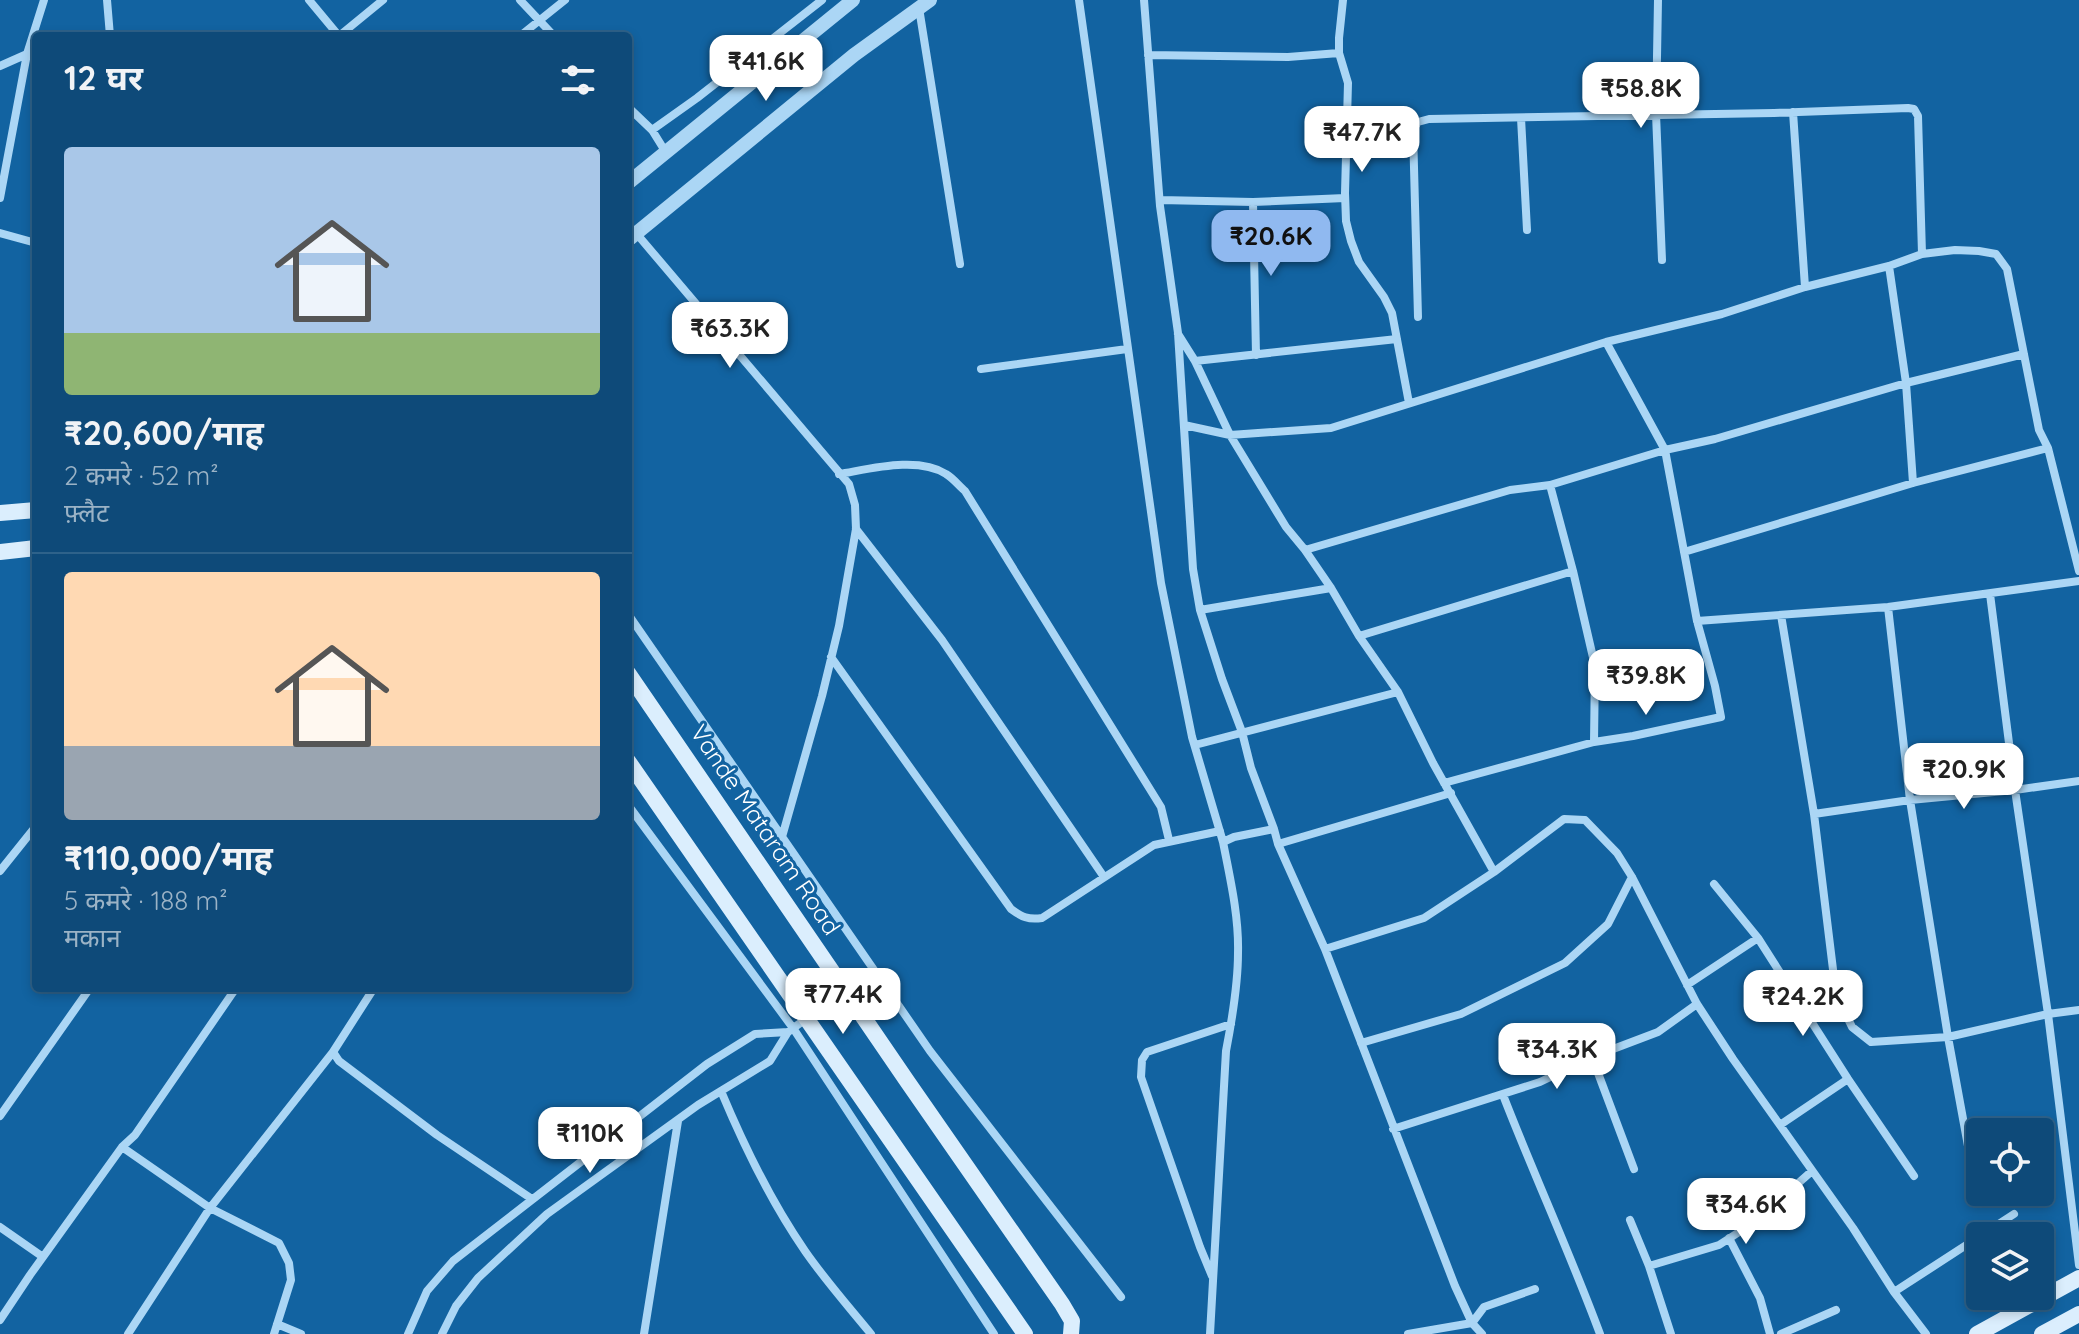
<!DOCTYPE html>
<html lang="hi">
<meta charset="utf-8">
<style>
:root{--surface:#0e4a79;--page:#1c5480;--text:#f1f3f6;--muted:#9bb3c6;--line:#2e628a;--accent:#90b9f0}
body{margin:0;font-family:Quicksand,"Noto Sans Devanagari",sans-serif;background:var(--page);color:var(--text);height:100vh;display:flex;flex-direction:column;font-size:30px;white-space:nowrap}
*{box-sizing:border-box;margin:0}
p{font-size:26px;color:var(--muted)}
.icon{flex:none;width:44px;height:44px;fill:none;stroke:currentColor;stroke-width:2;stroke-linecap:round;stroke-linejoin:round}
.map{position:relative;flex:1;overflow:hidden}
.side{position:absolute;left:32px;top:32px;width:600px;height:960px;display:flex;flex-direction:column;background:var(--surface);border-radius:8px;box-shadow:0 4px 12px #0003,0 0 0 2px var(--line)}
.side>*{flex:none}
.tools{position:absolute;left:1966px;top:1118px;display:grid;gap:16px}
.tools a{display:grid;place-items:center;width:88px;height:88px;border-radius:8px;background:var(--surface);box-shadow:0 4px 12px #0003,0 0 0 2px var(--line);font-size:40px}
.price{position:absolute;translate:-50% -68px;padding:0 18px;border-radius:16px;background:#fff;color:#222;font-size:26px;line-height:52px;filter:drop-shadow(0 2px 4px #0008)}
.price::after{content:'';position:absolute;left:50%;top:48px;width:24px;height:18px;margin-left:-12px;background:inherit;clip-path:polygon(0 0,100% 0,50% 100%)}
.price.selected{background:var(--accent);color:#111}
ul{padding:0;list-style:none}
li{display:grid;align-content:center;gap:16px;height:424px;padding:0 32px}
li+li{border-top:2px solid var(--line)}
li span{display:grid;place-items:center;height:248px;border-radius:8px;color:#555}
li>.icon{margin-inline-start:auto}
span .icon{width:144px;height:144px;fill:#fffc;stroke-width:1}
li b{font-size:34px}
h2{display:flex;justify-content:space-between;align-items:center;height:96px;padding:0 32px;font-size:34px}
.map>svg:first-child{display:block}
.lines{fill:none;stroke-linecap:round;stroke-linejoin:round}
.minor{stroke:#abd6f5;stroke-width:8}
.tertiary{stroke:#abd6f5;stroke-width:14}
.secondary{stroke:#dbeefd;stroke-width:16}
.labels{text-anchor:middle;stroke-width:6;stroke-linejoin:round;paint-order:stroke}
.street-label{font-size:24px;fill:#fff;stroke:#1263a1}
</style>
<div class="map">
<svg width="2079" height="1334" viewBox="0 0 2079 1334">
<rect width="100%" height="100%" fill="#1263a1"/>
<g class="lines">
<path class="minor" d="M 107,0 L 110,36
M 309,0 L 339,36 L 383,0
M 520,0 L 554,36
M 1079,0 L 1161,583 L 1192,737 L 1223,842
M 1144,0 L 1160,206 L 1178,333 L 1193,569 L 1200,610 L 1222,679 L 1242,732 L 1251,768 L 1274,829 L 1278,844 L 1325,949 L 1455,1286 L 1472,1323 L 1482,1334
M 1343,0 L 1339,38 L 1339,53 L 1348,83 L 1345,193 L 1346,221 L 1351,241 L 1359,262 L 1384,297 L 1392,313 L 1409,403
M 1658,0 L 1656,114 L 1662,260
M 919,8 L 960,264
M 520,36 L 565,0
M 1148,55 L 1288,57 L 1339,53
M 0,66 L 27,54 L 44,0
M 628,107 L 652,130 L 665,151
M 1793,112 L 1805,287
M 1521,118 L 1527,230
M 652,130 L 697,98 L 822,0
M 0,198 L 27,54
M 1160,200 L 1253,202 L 1345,198
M 1253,202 L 1256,355
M 0,233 L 36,243
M 636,233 L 849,484 L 855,505 L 856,529 L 839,626 L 822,696 L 782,837
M 1889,266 L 1906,383 L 1913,483
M 1418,317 L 1413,130 L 1418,122 L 1429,119 L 1774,113 L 1908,108 L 1914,109 L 1918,116 L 1922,254
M 1178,334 L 1195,361 L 1230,435 L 1286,527 L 1305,550 L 1331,588 L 1359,636 L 1398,692 L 1433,763 L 1494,872
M 1195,361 L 1397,339
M 981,369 L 1127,349
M 1184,425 L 1230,435 L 1331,428 L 1606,342 L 1722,314 L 1805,287 L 1889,266 L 1922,254 L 1955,250 L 1979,251 L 1996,254 L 2007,269 L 2039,430 L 2048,448 L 2079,571
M 839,474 C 870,469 918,456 946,474 C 953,478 959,486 965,491 L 1161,807 L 1169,840
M 856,529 L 942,640 L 1104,877
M 1305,550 L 1510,490 L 1550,485 L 1665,450 L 1715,439 L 1906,383 L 2024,354
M 1684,552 L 1913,483 L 2048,448
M 1573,571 L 1595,666 L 1594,742
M 1888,607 L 1910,800 L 1948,1037 L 1968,1146
M 1200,610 L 1331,588
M 628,614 L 930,1051 L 1121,1297
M 1781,615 L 1814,814 L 1836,994 L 1852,1027 L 1871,1042 L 1948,1037 L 2048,1014 L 2015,790 L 1990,594
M 1697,621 L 1888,607 L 2079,581
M 1359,636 L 1573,571 L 1550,485
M 831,657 L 1011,909 C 1022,917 1028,920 1042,918 L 1154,845 L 1220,831
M 1195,745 L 1398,692
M 1444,783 L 1594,742 L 1633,736 L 1721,717 L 1715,686 L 1697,621 L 1665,450 L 1606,342
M 628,805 L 793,1028 L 994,1334
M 1814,814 L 1910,800 L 2015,790 L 2079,781
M 1278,844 L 1451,793
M 0,871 L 36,826
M 1714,884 L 1758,938 L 1848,1079 L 1914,1176
M 1325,949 L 1424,918 L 1494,872 L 1564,819 L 1585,820 L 1617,853 L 1632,877 L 1697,1004 L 1733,1059 L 1853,1228 L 1894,1292 L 2014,1214
M 1687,985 L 1758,938
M 374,988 L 333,1052 L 339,1061 L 437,1135 L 532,1199
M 2079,1010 L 2048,1014 L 2079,1265
M 1361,1043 L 1461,1014 L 1565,963 L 1608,924 L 1632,877
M 1592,1057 L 1634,1169
M 721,1091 C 744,1146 771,1202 805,1251 C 825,1280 849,1307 871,1334
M 1503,1095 C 1534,1175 1570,1253 1600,1334
M 0,1116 L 90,988
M 1780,1125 L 1848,1079
M 1393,1129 L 1540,1082 L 1592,1057 L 1658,1032 L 1697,1004
M 122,1147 L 210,1208 L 279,1243 L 289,1263 L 291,1280 L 274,1334
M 1630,1220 L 1649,1266 L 1671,1334
M 0,1227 L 43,1257
M 1729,1238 L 1760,1298 L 1770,1334
M 1649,1266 L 1719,1245 L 1753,1223 L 1812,1171
M 1212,1276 L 1200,1247 L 1141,1077 L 1142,1060 L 1147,1052 L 1231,1024
M 1894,1292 L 1926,1334
M 0,1320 L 30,1275 L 122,1147 L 135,1135 L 236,988
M 277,1324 L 301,1334
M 128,1334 L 210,1208 L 333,1052
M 408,1334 L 427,1291 L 453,1261 L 707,1064 L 755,1034 L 788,1032
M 442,1334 L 456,1306 L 478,1278 L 547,1214 L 698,1105 L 770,1061 L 788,1032 L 807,1018
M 644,1334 L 678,1121
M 1210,1334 L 1226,1051 C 1232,1020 1238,986 1238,953 C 1239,916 1230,878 1223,842 L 1234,837 L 1274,829
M 1408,1334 L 1472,1323 L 1484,1307 L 1535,1289
M 1781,1334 L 1836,1310"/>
<path class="tertiary" d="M 628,183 L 853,0
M 628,240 L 854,55 L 930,0"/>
<path class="secondary" d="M 0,513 L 36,510
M 0,552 L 36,548
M 628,673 L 907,1081 L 1062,1304 L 1072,1321 L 1071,1334
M 628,761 L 1025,1334
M 1977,1334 L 2079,1278
M 2042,1334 L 2079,1314"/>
</g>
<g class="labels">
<g class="street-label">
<text transform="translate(765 830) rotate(56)" y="8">Vande Mataram Road</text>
</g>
</g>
</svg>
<div class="tools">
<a><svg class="icon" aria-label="locate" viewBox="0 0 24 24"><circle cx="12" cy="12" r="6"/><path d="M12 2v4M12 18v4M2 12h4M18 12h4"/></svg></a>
<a><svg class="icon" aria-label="layers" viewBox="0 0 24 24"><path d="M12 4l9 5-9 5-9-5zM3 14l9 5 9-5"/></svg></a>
</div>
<b class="price" style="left:766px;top:103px">₹41.6K</b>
<b class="price" style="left:1641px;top:130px">₹58.8K</b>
<b class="price" style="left:1362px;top:174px">₹47.7K</b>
<b class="price selected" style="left:1271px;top:278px">₹20.6K</b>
<b class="price" style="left:730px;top:370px">₹63.3K</b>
<b class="price" style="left:1646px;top:717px">₹39.8K</b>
<b class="price" style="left:1964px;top:811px">₹20.9K</b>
<b class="price" style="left:843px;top:1036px">₹77.4K</b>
<b class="price" style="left:1803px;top:1038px">₹24.2K</b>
<b class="price" style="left:1557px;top:1091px">₹34.3K</b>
<b class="price" style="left:590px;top:1175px">₹110K</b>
<b class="price" style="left:1746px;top:1246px">₹34.6K</b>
<section class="side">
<h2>12 घर<svg class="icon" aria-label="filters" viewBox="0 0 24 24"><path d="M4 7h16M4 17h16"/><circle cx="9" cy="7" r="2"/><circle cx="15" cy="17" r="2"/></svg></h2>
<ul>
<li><span style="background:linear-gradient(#a9c7e8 75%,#8fb573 0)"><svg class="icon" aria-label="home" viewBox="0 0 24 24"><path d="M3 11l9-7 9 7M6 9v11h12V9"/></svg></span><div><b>₹20,600/माह</b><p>2 कमरे · 52 m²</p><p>फ़्लैट</p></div></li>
<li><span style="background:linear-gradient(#ffd9b3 70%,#9aa5b1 0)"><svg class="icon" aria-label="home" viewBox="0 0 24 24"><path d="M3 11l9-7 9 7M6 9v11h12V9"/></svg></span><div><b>₹110,000/माह</b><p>5 कमरे · 188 m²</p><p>मकान</p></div></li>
</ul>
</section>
</div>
